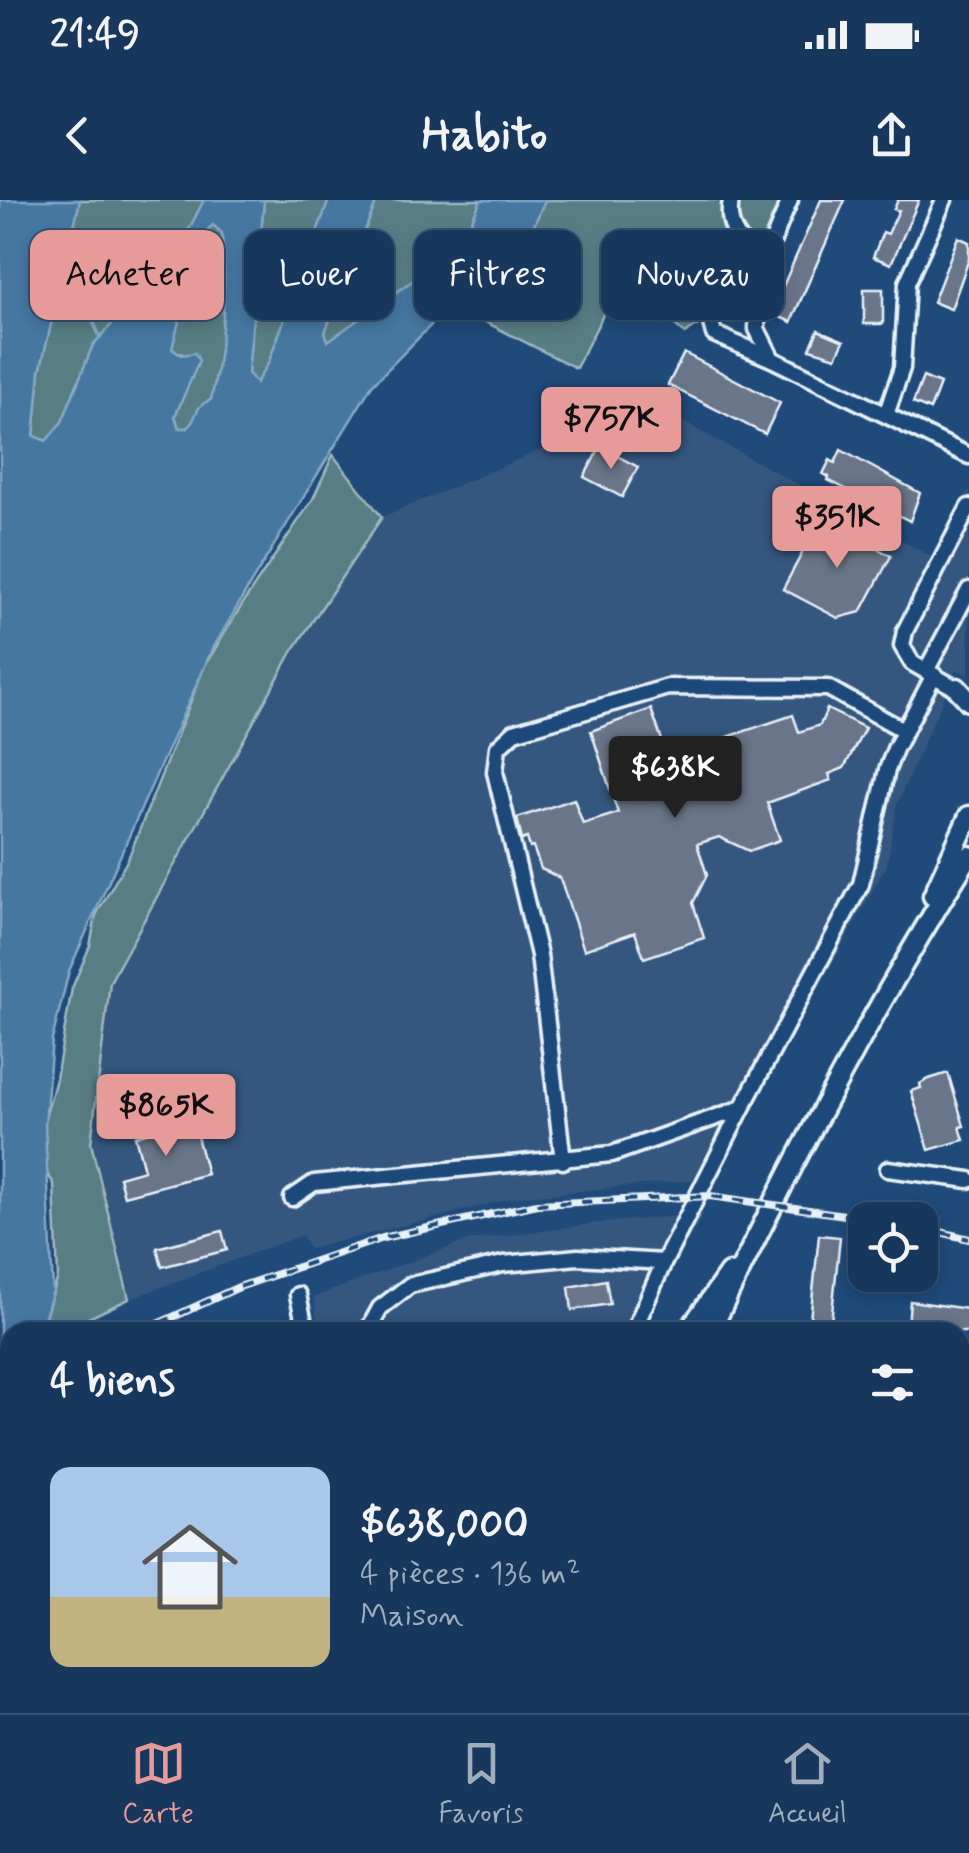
<!DOCTYPE html>
<html lang="fr">
<meta charset="utf-8">
<style>
:root{--surface:#17385c;--page:#244365;--text:#f1f3f6;--muted:#9eacbb;--line:#365272;--accent:#e69b98}
body{margin:0;font-family:Mynerve,sans-serif;background:var(--page);color:var(--text);height:100vh;display:flex;flex-direction:column;font-size:38px;white-space:nowrap}
*{box-sizing:border-box;margin:0}
p{font-size:32px;color:var(--muted)}
.icon{flex:none;width:55px;height:55px;fill:none;stroke:currentColor;stroke-width:2;stroke-linecap:round;stroke-linejoin:round}
.map{position:relative;flex:1;overflow:hidden}
.details{position:absolute;left:0px;top:1122px;width:970px;height:392px;display:flex;flex-direction:column;background:var(--surface);border-radius:30px 30px 0 0;box-shadow:0 5px 15px #0003,0 0 0 2px var(--line)}
.details>*{flex:none}
.top-card{position:absolute;left:30px;top:30px;width:910px;height:90px;display:flex;gap:20px}
.tools{position:absolute;left:848px;top:1002px;display:grid;gap:20px}
.tools a{display:grid;place-items:center;width:90px;height:90px;border-radius:20px;background:var(--surface);box-shadow:0 5px 15px #0003,0 0 0 2px var(--line);font-size:50px}
.price{position:absolute;translate:-50% -85px;padding:0 22px;border-radius:10px;background:var(--accent);color:#111;font-size:32px;line-height:65px;filter:drop-shadow(0 2px 5px #0008)}
.price::after{content:'';position:absolute;left:50%;top:60px;width:30px;height:22px;margin-left:-15px;background:inherit;clip-path:polygon(0 0,100% 0,50% 100%)}
.price.on{background:#222;color:#fff}
ul{padding:0;list-style:none}
li{display:flex;align-items:center;gap:30px;height:250px;padding:0 50px}
li span{display:grid;place-items:center;flex:none;width:280px;height:200px;border-radius:20px;color:#555}
li>.icon{margin-inline-start:auto}
span .icon{width:120px;height:120px;fill:#fffc;stroke-width:1}
li b{font-size:42px}
h2{display:flex;justify-content:space-between;align-items:center;height:120px;padding:0 50px;font-size:42px}
.chip{padding:0 35px;border-radius:20px;background:var(--surface);box-shadow:0 5px 15px #0003,0 0 0 2px var(--line);font-size:35px;line-height:90px}
.chip.on{background:var(--accent);color:#111}
.status{display:flex;justify-content:space-between;align-items:center;height:70px;padding:0 50px;background:var(--surface);direction:ltr}
.status svg{height:28px;fill:currentColor}
header{display:flex;justify-content:space-between;align-items:center;height:130px;padding:0 50px;background:var(--surface);font-size:45px;font-weight:700}
.tab-bar{display:flex;justify-content:space-around;align-items:center;height:140px;border-top:2px solid var(--line);background:var(--surface);font-size:28px;color:var(--muted)}
.tab-bar a{display:grid;justify-items:center;gap:5px}
.tab-bar .on{color:var(--accent)}
.map>svg:first-child{display:block}
.built{fill:#35577e}
.green{fill:#587d83;stroke:#a0b7be;stroke-width:2.5}
.water{fill:#4477a1;stroke:#86a8c4;stroke-width:2.5;fill-rule:evenodd}
.lines{fill:none;stroke-linecap:round;stroke-linejoin:round}
.stream{stroke:#86a8c4;stroke-width:4}
.building{fill:#697588;stroke:#e8f1f8;stroke-width:2.5}
.minor-casing{stroke:#e8f1f8;stroke-width:21}
.major-casing{stroke:#e8f1f8;stroke-width:25}
.minor{stroke:#1f4a7a;stroke-width:14}
.major{stroke:#1f4a7a;stroke-width:18}
.rail-casing{stroke:#e8f1f8;stroke-width:8}
.rail{stroke:#1f4a7a;stroke-width:4;stroke-dasharray:11;stroke-linecap:butt}
</style>
<div class="status"><b>21:49</b><svg viewBox="0 0 49 12"><path d="M0 12V9h3v3zM5 12V6h3v6zM10 12V3h3v9zM15 12V0h3v12zM26 1h20v11H26zM47 4h2v5h-2z"/></svg></div>
<header><svg class="icon" aria-label="back" viewBox="0 0 24 24"><path d="M15 5l-7 7 7 7"/></svg>Habito<svg class="icon" aria-label="share" viewBox="0 0 24 24"><path d="M12 15V3M7 8l5-5 5 5M5 13v7h14v-7"/></svg></header>
<div class="map">
<svg width="969" height="1513" viewBox="0 0 969 1513">
<rect width="100%" height="100%" fill="#1f4a7a"/>
<filter id="ink" filterUnits="userSpaceOnUse"><feTurbulence type="fractalNoise" baseFrequency=".01" numOctaves="2"/><feDisplacementMap in="SourceGraphic" scale="20" xChannelSelector="R" yChannelSelector="G"/><feConvolveMatrix kernelMatrix="1 2 1 2 8 2 1 2 1" color-interpolation-filters="sRGB"/></filter>
<g filter="url(#ink)">
<path class="built" d="M 643,200 L 932,357 L 969,290 L 969,475 L 956,470 L 897,604 L 887,665 L 711,981 L 683,981 L 518,997 L 309,1049 L 302,1035 L 129,1099 L 91,943 L 110,782 L 292,452 L 382,317 L 629,213 Z
M 703,1014 L 638,1132 L 319,1132 L 314,1097 L 466,1041 L 599,1023 Z"/>
<path class="green" d="M 80,0 L 204,0 L 158,90 L 125,110 L 93,145 L 62,222 L 47,241 L 34,236 L 40,171 Z
M 264,0 L 329,0 L 268,164 L 256,183 L 248,173 Z
M 377,0 L 481,0 L 466,33 L 443,59 L 328,142 L 325,132 Z
M 545,0 L 780,0 L 748,70 L 741,77 L 709,90 L 699,110 L 698,125 L 685,134 L 675,125 L 686,102 L 680,98 L 665,124 L 612,97 L 576,168 L 466,112 L 526,43 Z
M 213,25 L 222,33 L 225,122 L 214,186 L 211,200 L 188,228 L 179,228 L 175,216 L 199,161 L 171,149 L 180,117 L 174,100 L 178,83 L 207,30 Z
M 333,255 L 382,317 L 292,452 L 110,782 L 91,943 L 129,1099 L 59,1132 L 40,1132 L 58,1077 L 54,984 L 35,954 L 56,879 L 72,788 L 90,746 L 96,715 L 128,659 L 205,465 L 245,400 L 313,299 Z
M 960,1501 L 969,1503 L 969,1513 L 766,1513 L 752,1505 L 960,1505 Z"/>
<path class="water" d="M 0,0 L 80,0 L 40,171 L 34,236 L 46,241 L 62,222 L 93,145 L 125,110 L 158,90 L 204,0 L 264,0 L 248,173 L 256,183 L 268,164 L 329,0 L 377,0 L 325,132 L 328,141 L 443,59 L 466,33 L 481,0 L 545,0 L 526,43 L 466,112 L 463,110 L 434,122 L 372,185 L 251,383 L 211,452 L 69,771 L 52,840 L 45,925 L 53,1091 L 40,1132 L 10,1132 L 10,1461 L 0,1453 ZM 213,25 L 222,33 C 227,82 223,152 211,200 C 194,205 198,217 188,228 L 179,228 L 175,216 L 199,161 L 195,153 L 181,155 L 172,149 L 180,117 L 174,100 L 178,84 L 207,30 Z
M 92,1505 L 752,1505 L 766,1513 L 110,1513 Z"/>
<g class="lines">
<path class="stream" d="M 68,46 L 76,83 L 100,137"/>
</g>
<path class="building" d="M 821,0 L 845,0 L 791,122 L 771,113 Z
M 898,0 L 919,0 L 891,64 L 873,57 L 883,32 L 888,34 L 899,10 L 894,9 Z
M 958,37 L 969,42 L 969,59 L 951,109 L 933,102 Z
M 864,89 L 883,89 L 883,124 L 864,124 Z
M 818,130 L 844,141 L 836,157 L 810,149 Z
M 684,153 L 780,203 L 765,234 L 668,185 Z
M 923,177 L 940,184 L 930,210 L 913,203 Z
M 600,247 L 638,267 L 622,297 L 584,277 Z
M 841,250 L 920,293 L 910,321 L 828,280 L 829,277 L 823,274 L 830,260 L 835,263 Z
M 821,318 L 891,356 L 861,412 L 838,418 L 783,389 Z
M 651,509 L 668,557 L 793,515 L 799,532 L 820,525 L 827,509 L 865,528 L 844,568 L 829,574 L 831,580 L 767,603 L 780,640 L 749,651 L 719,637 L 697,644 L 707,675 L 693,703 L 704,738 L 644,758 L 635,732 L 584,750 L 560,678 L 541,669 L 533,647 L 530,648 L 527,638 L 522,640 L 517,618 L 574,599 L 583,624 L 618,613 L 591,531 Z
M 948,873 L 964,926 L 960,927 L 964,940 L 929,950 L 911,891 L 921,888 L 920,884 L 929,879 Z
M 193,921 L 207,974 L 124,996 L 119,977 L 144,970 L 135,936 Z
M 222,1031 L 227,1050 L 162,1067 L 157,1048 Z
M 819,1035 L 840,1037 L 830,1132 L 803,1132 L 804,1120 L 810,1120 Z
M 606,1080 L 610,1104 L 572,1110 L 569,1087 Z
M 910,1101 L 969,1109 L 969,1132 L 922,1132 L 922,1128 L 908,1126 Z"/>
<g class="lines">
<defs>
<path id="minor" d="M 731,0 C 725,30 741,44 765,61
M 758,76 C 742,91 719,92 708,111 L 714,134 L 772,159 L 969,256
M 772,159 L 757,129 L 758,76 L 790,0
M 886,215 L 902,168 L 907,83 L 944,0
M 926,471 L 969,390
M 964,493 L 912,463 L 902,446 L 905,431 L 969,307
M 563,961 L 539,755 L 495,572 L 498,547 L 514,532 L 668,487 L 828,488 L 905,531
M 888,969 L 969,980
M 292,998 L 314,983 L 612,954 L 742,908
M 298,1095 L 306,1132
M 367,1132 L 380,1108 L 410,1085 L 503,1064 L 578,1057 L 664,1062
M 633,1132 L 664,1062 L 742,908 L 861,684 L 887,570 L 895,549 L 934,475
M 960,1160 L 969,1163
M 960,1394 L 969,1397"/>
<path id="major" d="M 957,488 L 969,501
M 933,696 L 969,616
M 688,1132 L 729,1073
M 710,1132 C 788,970 872,809 969,656
M 0,1492 L 10,1499
M 19,1505 L 32,1513
M 497,1513 L 502,1505"/>
</defs>
<use href="#minor" class="minor-casing"/>
<use href="#major" class="major-casing"/>
<use href="#minor" class="minor"/>
<use href="#major" class="major"/>
<defs>
<path id="rail" d="M 920,1027 L 969,1039
M 140,1132 L 239,1087 L 383,1038 L 537,1004 L 710,996 L 880,1020
M 0,1198 L 10,1193"/>
</defs>
<use href="#rail" class="rail-casing"/>
<use href="#rail" class="rail"/>
</g>
</g>
</svg>
<div class="tools">
<a><svg class="icon" aria-label="locate" viewBox="0 0 24 24"><circle cx="12" cy="12" r="6"/><path d="M12 2v4M12 18v4M2 12h4M18 12h4"/></svg></a>
</div>
<b class="price" style="left:611px;top:272px">$757K</b>
<b class="price" style="left:837px;top:371px">$351K</b>
<b class="price on" style="left:675px;top:621px">$638K</b>
<b class="price" style="left:166px;top:959px">$865K</b>
<div class="top-card">
<a class="chip on">Acheter</a>
<a class="chip">Louer</a>
<a class="chip">Filtres</a>
<a class="chip">Nouveau</a>
</div>
<section class="details">
<h2>4 biens<svg class="icon" aria-label="filters" viewBox="0 0 24 24"><path d="M4 7h16M4 17h16"/><circle cx="9" cy="7" r="2"/><circle cx="15" cy="17" r="2"/></svg></h2>
<ul>
<li><span style="background:linear-gradient(#a9c7e8 65%,#c2b280 0)"><svg class="icon" aria-label="home" viewBox="0 0 24 24"><path d="M3 11l9-7 9 7M6 9v11h12V9"/></svg></span><div><b>$638,000</b><p>4 pièces · 136 m²</p><p>Maison</p></div></li>
</ul>
</section>
</div>
<nav class="tab-bar">
<a class="on"><svg class="icon" aria-label="map" viewBox="0 0 24 24"><path d="M3 6l6-2 6 2 6-2v14l-6 2-6-2-6 2zM9 4v14M15 6v14"/></svg>Carte</a>
<a><svg class="icon" aria-label="saved" viewBox="0 0 24 24"><path d="M7 4h10v16l-5-4-5 4z"/></svg>Favoris</a>
<a><svg class="icon" aria-label="home" viewBox="0 0 24 24"><path d="M3 11l9-7 9 7M6 9v11h12V9"/></svg>Accueil</a>
</nav>
